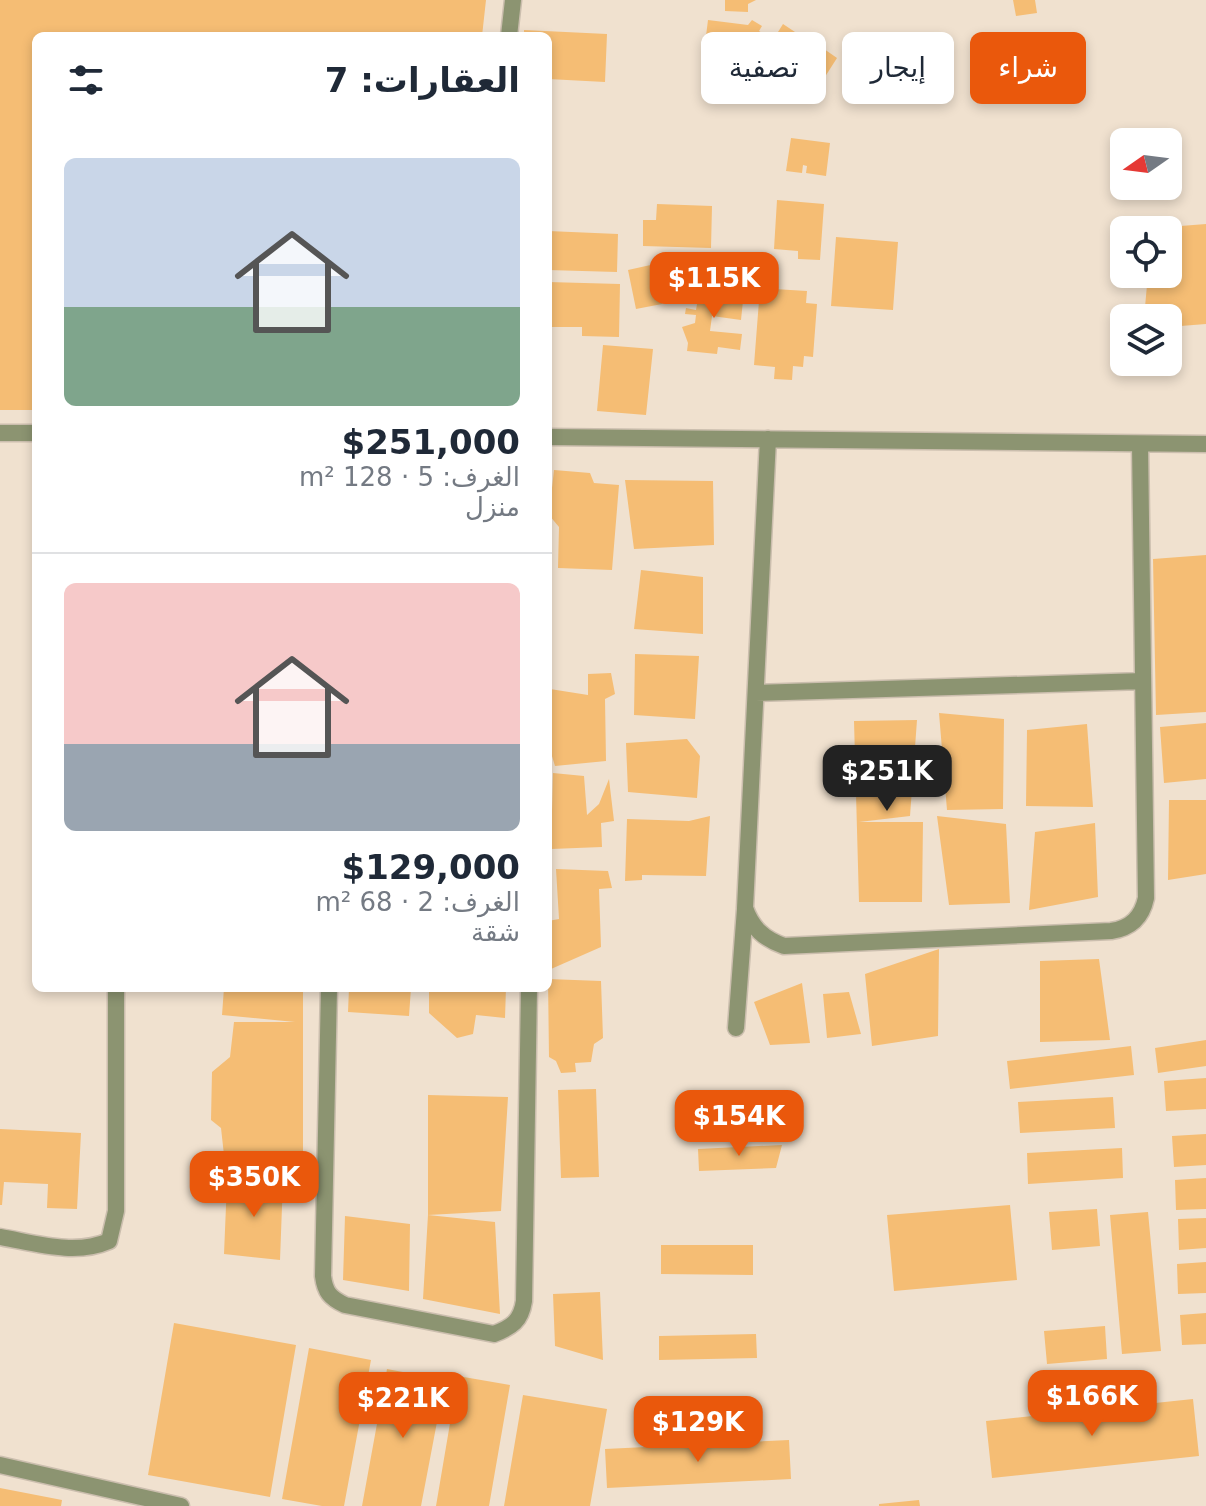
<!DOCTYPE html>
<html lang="ar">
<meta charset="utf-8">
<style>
:root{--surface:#fff;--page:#f2f2f3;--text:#1f2937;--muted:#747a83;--line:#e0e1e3;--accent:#ea580c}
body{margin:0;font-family:"DejaVu Sans","Noto Naskh Arabic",sans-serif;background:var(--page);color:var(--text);direction:rtl;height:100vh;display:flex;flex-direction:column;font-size:30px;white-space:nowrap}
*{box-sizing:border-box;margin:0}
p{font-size:26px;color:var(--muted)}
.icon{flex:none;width:44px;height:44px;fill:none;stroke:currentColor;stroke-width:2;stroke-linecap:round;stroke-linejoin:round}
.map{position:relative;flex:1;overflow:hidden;direction:ltr}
.drawer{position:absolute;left:32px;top:32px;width:520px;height:960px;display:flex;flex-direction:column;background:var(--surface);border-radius:12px;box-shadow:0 4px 12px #0003;direction:rtl}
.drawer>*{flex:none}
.hud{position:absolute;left:576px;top:32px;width:510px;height:72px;direction:rtl;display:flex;gap:16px}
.needle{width:52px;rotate:256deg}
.controls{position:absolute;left:1110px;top:128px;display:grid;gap:16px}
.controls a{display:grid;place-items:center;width:72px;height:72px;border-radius:12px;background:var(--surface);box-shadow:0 4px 12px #0003;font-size:40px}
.price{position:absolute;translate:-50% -68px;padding:0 18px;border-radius:16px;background:var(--accent);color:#fff;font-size:26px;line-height:52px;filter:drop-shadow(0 2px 4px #0008)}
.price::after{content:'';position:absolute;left:50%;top:48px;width:24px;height:18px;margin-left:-12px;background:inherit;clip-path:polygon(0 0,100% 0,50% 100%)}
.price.current{background:#222;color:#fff}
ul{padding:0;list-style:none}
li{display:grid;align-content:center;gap:16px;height:424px;padding:0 32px}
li+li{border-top:2px solid var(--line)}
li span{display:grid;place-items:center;height:248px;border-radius:12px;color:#555}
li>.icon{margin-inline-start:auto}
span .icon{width:144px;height:144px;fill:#fffc;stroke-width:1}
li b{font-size:34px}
h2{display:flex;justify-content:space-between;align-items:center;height:96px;padding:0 32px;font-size:34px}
.pill{padding:0 28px;border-radius:12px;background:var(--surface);box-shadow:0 4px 12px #0003;font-size:28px;line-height:72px}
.pill.current{background:var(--accent);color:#fff}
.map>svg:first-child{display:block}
.building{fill:#f5bd74}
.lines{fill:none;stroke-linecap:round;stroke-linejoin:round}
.lane-casing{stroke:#cbbeae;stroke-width:19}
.street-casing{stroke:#cbbeae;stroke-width:19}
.lane{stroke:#8c9471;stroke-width:16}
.street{stroke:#8c9471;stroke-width:16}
</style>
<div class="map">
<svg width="1206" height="1506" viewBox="0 0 1206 1506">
<rect width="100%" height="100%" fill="#f0e1cf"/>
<path class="building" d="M 0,0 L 486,0 L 482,36 L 36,36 L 36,410 L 0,410 Z
M 725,0 L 756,0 L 748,4 L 748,12 L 725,11 Z
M 1013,0 L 1035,0 L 1037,13 L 1016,16 Z
M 708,20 L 748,25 L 752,20 L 762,26 L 759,31 L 773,40 L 783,24 L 810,42 L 789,74 L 782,69 L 768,91 L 744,75 L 755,59 L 736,56 L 735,64 L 703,60 Z
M 524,30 L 607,34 L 605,82 L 548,79 L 548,36 L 524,36 Z
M 814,42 L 837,58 L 814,94 L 804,87 L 799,94 L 779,81 L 783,75 L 791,78 Z
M 791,138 L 830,143 L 826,176 L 806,173 L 807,166 L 803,165 L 802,173 L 786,171 Z
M 777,200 L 824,204 L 820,260 L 798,259 L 798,251 L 774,249 Z
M 657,204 L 712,206 L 711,248 L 643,246 L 643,220 L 656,220 Z
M 1206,224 L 1206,324 L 1168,327 L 1168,318 L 1144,318 L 1148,274 L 1168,274 L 1168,227 Z
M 548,231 L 618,234 L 617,272 L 548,270 Z
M 836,237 L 898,242 L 893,310 L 831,306 Z
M 655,264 L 657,274 L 676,270 L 680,289 L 660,293 L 662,304 L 636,309 L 628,270 Z
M 548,282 L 620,284 L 619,337 L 582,336 L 582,327 L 548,327 Z
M 705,286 L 744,291 L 741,320 L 712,316 L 710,331 L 742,334 L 740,350 L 718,347 L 717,354 L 687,351 L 688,343 L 682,327 L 695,323 L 696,315 L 685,314 L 686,308 L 696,310 L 699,292 L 705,293 Z
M 760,288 L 807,291 L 806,303 L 817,304 L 813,357 L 804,356 L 803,367 L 793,366 L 792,380 L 774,379 L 775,367 L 754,365 Z
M 603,345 L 653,349 L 646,415 L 597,411 Z
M 554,470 L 590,473 L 594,483 L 619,485 L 612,570 L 558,568 L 559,527 L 549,515 Z
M 625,480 L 713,481 L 714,545 L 634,549 Z
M 1206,555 L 1206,712 L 1156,715 L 1153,559 Z
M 641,570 L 703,577 L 703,634 L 634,629 Z
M 635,654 L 699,656 L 695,719 L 634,715 Z
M 611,673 L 615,694 L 605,699 L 606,761 L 555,766 L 548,743 L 550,689 L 588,695 L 588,674 Z
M 939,713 L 1004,719 L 1003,809 L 947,810 Z
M 917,720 L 910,816 L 859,822 L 923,822 L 922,902 L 859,902 L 854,721 Z
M 1206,723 L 1206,779 L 1164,783 L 1160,727 Z
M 1087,724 L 1093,807 L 1026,806 L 1027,730 Z
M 687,739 L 700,756 L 697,798 L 628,792 L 626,743 Z
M 553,773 L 584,776 L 587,815 L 599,804 L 609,779 L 614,821 L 601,823 L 602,847 L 551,849 Z
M 1169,800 L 1206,800 L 1206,874 L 1168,880 Z
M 710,816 L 706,876 L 642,875 L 642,880 L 625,881 L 627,819 L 689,821 Z
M 937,816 L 1006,824 L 1010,903 L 949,905 Z
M 1095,823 L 1098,897 L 1029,910 L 1035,832 Z
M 556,869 L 608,871 L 612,888 L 599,889 L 601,947 L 551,969 L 548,921 L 559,919 Z
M 939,949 L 938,1036 L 872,1046 L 865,974 Z
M 1099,959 L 1110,1040 L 1040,1042 L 1040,961 Z
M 548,979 L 601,981 L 603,1038 L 594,1044 L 591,1062 L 575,1063 L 576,1072 L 561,1073 L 556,1061 L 549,1057 Z
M 802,983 L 810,1043 L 770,1045 L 754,1002 Z
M 224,988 L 303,988 L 303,1163 L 227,1182 L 221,1128 L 211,1120 L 212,1072 L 230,1057 L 234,1022 L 295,1022 L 222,1015 Z
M 349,988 L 411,988 L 409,1016 L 348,1012 Z
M 429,988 L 506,988 L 505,1018 L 476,1015 L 473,1034 L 457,1038 L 429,1013 Z
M 849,992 L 861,1034 L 827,1038 L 823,994 Z
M 1206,1040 L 1206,1066 L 1158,1073 L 1155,1048 Z
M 1131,1046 L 1134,1075 L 1010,1089 L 1007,1061 Z
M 1206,1078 L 1206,1109 L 1166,1111 L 1164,1081 Z
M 596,1089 L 599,1177 L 561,1178 L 558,1090 Z
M 428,1095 L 508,1097 L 501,1211 L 428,1215 L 495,1222 L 500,1314 L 423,1299 L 428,1215 Z
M 1113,1097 L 1115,1128 L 1020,1133 L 1018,1102 Z
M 0,1129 L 81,1133 L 77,1209 L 47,1208 L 48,1184 L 4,1182 L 2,1205 L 0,1205 Z
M 1206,1134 L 1206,1165 L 1174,1167 L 1172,1136 Z
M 782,1145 L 776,1168 L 699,1171 L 698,1149 Z
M 1122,1148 L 1123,1178 L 1028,1184 L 1027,1153 Z
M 1206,1178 L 1206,1209 L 1176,1210 L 1175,1180 Z
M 283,1180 L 280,1260 L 224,1254 L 227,1182 Z
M 1010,1205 L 1017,1280 L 894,1291 L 887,1215 Z
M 1097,1209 L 1100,1246 L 1052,1250 L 1049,1212 Z
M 1148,1212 L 1161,1351 L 1122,1354 L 1110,1215 Z
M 345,1216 L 410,1224 L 409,1291 L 343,1280 Z
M 1206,1218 L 1206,1248 L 1179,1250 L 1178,1219 Z
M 661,1245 L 753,1245 L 753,1275 L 661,1274 Z
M 1206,1262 L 1206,1293 L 1178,1294 L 1177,1264 Z
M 600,1292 L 603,1360 L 555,1346 L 553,1294 Z
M 1206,1313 L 1206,1344 L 1182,1345 L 1180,1315 Z
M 174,1323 L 296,1345 L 270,1497 L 148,1475 Z
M 1105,1326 L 1107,1359 L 1047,1364 L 1044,1331 Z
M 756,1334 L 757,1358 L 659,1360 L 659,1336 Z
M 309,1348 L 371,1360 L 344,1506 L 322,1506 L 282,1499 Z
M 387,1369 L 445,1380 L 421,1506 L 362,1506 Z
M 458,1376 L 510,1385 L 489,1506 L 436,1506 Z
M 523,1395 L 607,1409 L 590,1506 L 504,1506 Z
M 1193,1399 L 1199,1456 L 992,1478 L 986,1421 Z
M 789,1440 L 791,1479 L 607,1488 L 605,1449 Z
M 0,1488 L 62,1500 L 61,1506 L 0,1506 Z
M 919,1500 L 920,1506 L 879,1506 L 879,1504 Z"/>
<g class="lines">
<defs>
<path id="lane" d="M 0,1465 L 181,1506"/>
<path id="street" d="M 509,36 L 513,0
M 0,433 L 36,433
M 548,437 L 1206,444
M 768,439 L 745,908 C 752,928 764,939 784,946 L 1111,931 C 1131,928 1142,917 1146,898 L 1140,444
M 756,693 L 1143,681
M 329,988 L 323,1276 C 325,1292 330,1298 345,1305 L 494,1334 C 512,1327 521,1321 524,1301 L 529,988
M 736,1028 L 745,909
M 0,1237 C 35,1243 75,1256 109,1241 L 116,1211 L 116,988"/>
</defs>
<use href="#lane" class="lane-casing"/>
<use href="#street" class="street-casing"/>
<use href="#lane" class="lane"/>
<use href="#street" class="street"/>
</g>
</svg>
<div class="controls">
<a><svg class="needle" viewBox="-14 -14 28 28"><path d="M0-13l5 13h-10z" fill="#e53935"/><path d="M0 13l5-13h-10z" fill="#747a83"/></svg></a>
<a><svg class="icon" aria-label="locate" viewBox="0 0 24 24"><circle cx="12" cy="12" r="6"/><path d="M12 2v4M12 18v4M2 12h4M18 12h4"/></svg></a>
<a><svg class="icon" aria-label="layers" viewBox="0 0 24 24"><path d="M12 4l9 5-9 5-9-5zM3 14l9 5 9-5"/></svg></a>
</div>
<b class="price" style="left:714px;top:320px">$115K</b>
<b class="price current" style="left:887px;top:813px">$251K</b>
<b class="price" style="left:739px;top:1158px">$154K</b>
<b class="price" style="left:254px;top:1219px">$350K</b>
<b class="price" style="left:1092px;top:1438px">$166K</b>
<b class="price" style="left:403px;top:1440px">$221K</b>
<b class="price" style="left:698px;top:1464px">$129K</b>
<div class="hud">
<a class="pill current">شراء</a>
<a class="pill">إيجار</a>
<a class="pill">تصفية</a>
</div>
<section class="drawer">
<h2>العقارات: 7<svg class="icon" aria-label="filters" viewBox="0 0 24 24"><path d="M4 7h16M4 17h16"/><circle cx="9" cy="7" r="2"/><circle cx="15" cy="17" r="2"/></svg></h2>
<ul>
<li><span style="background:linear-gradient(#c9d6e8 60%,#7fa58c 0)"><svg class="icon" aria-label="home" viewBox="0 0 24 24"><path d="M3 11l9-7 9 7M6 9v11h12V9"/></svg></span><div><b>$251,000</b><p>الغرف: 5 · 128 m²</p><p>منزل</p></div></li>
<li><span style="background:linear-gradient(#f6c9c9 65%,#9aa5b1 0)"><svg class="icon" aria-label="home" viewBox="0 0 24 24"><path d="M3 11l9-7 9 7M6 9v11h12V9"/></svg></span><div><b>$129,000</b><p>الغرف: 2 · 68 m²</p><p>شقة</p></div></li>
</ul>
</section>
</div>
